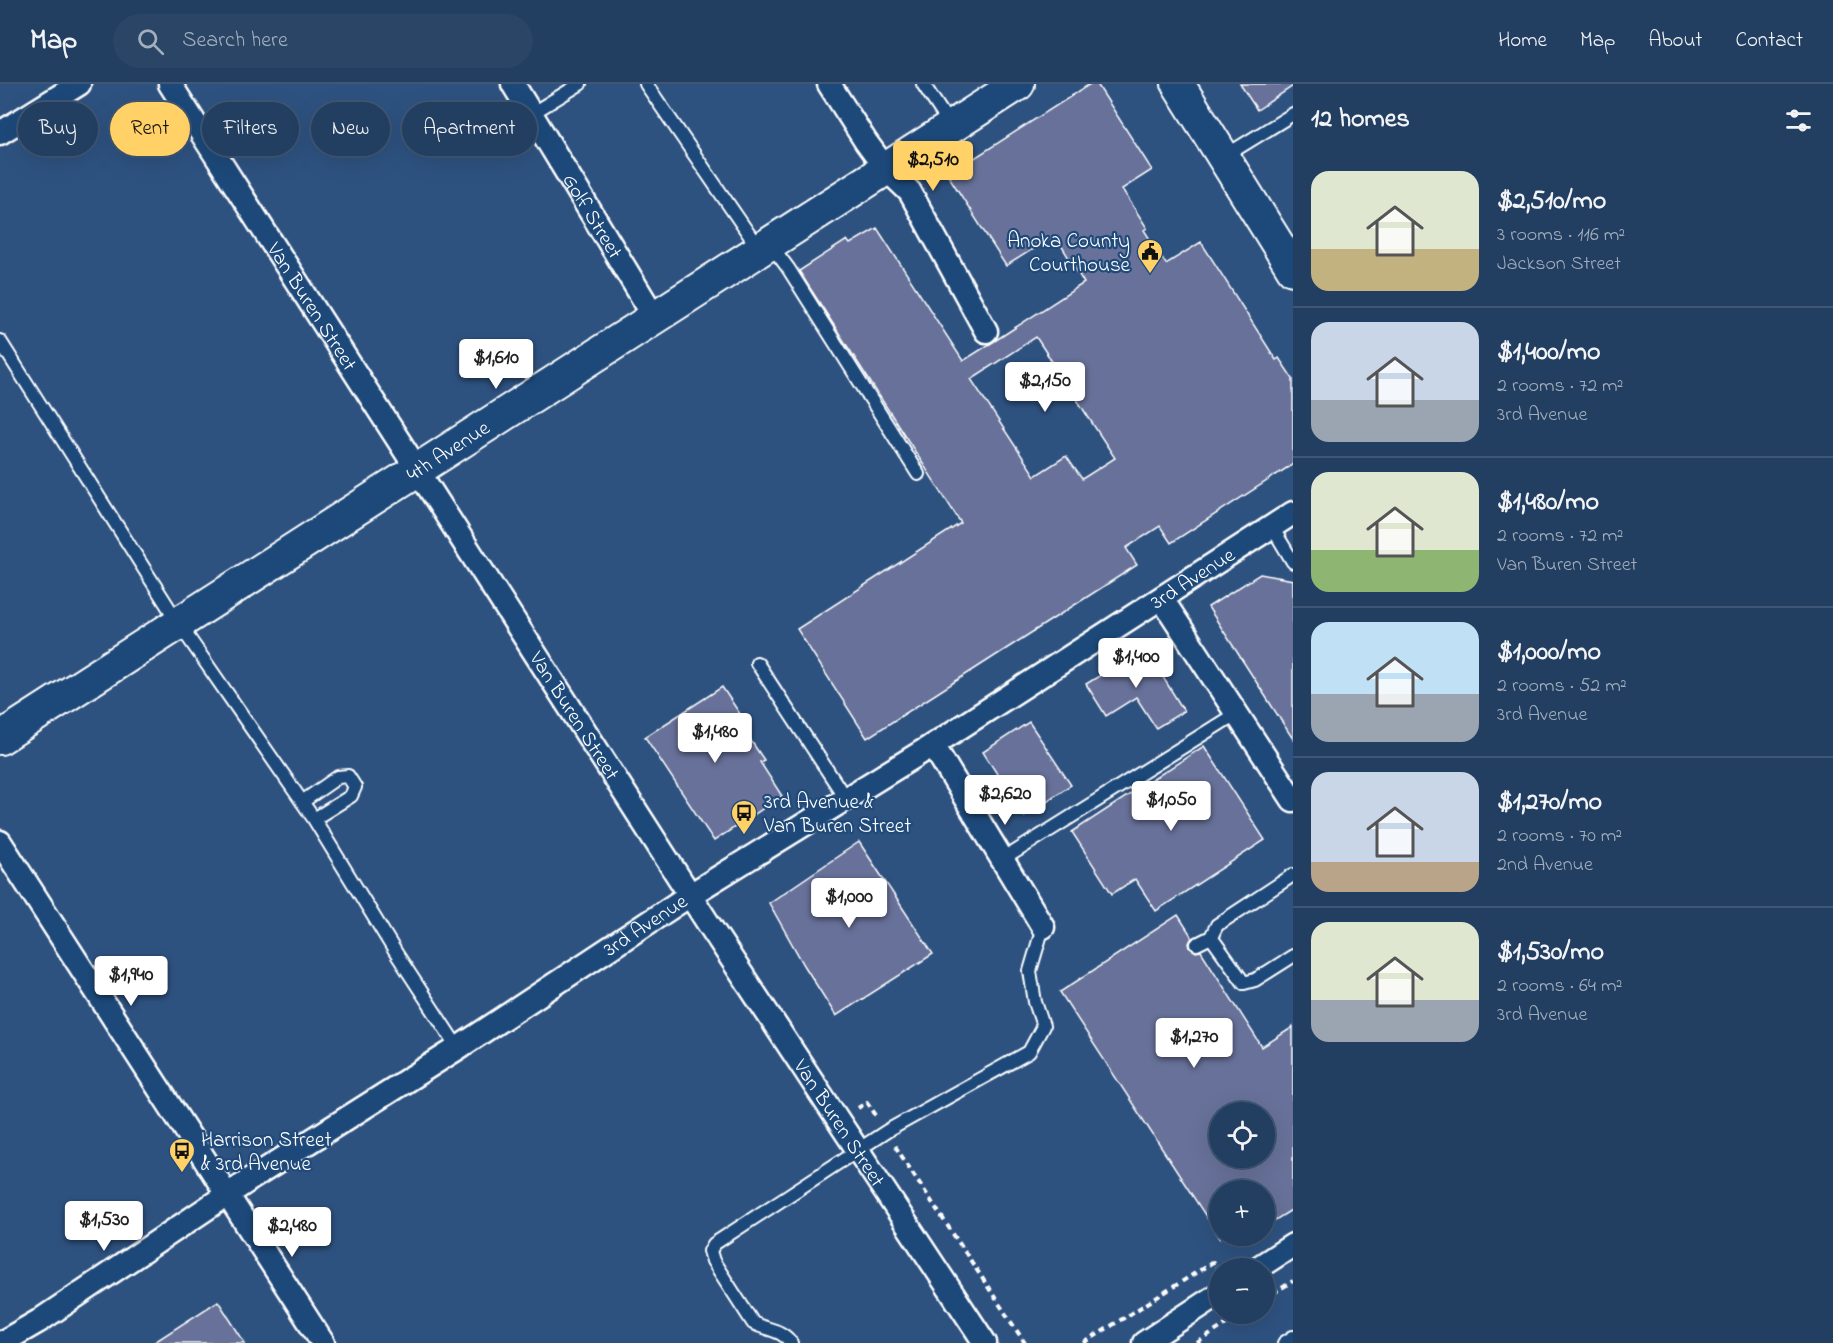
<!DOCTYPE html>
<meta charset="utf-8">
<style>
:root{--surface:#223e60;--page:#2a4566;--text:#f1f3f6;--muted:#a2aebd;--line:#3f5775;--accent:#ffd166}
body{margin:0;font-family:"Indie Flower",sans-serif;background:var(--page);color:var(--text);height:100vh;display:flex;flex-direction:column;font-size:22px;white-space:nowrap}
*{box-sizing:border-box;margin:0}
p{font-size:20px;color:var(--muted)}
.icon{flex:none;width:33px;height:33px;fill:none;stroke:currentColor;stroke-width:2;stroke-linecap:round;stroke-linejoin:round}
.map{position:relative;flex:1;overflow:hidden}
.side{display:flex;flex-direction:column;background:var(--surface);width:540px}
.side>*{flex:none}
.banner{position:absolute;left:18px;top:18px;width:570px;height:54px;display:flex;gap:12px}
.tools{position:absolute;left:1209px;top:1018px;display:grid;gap:12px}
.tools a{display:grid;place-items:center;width:66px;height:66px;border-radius:50%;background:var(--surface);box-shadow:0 6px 24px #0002,0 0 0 2px var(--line);font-size:30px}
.price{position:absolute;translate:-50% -51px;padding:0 14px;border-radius:6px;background:#fff;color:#222;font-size:20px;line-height:39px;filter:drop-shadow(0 2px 3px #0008)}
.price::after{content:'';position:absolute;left:50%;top:36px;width:18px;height:14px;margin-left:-9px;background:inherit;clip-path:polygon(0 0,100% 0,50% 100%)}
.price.selected{background:var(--accent);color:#111}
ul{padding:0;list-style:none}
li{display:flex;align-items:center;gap:18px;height:150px;padding:0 18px}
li+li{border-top:2px solid var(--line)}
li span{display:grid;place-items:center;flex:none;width:168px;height:120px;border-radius:18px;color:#555}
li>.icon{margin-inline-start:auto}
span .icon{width:72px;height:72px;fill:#fffc;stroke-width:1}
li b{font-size:26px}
h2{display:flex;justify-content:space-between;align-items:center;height:72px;padding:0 18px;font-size:26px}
.tag{padding:0 21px;border-radius:27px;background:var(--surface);box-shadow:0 6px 24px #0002,0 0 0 2px var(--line);font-size:21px;line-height:54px}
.tag.selected{background:var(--accent);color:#111}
header{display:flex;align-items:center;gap:36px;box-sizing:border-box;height:84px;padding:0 30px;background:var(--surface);border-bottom:2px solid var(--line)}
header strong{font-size:28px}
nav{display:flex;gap:33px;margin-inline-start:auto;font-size:21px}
.search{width:420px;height:54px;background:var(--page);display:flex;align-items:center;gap:15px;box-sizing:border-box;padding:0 21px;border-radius:33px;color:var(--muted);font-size:22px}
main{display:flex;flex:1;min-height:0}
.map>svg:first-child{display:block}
.building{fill:#687199;stroke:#fff;stroke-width:1.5;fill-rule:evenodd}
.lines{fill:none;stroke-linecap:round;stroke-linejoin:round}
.lane-casing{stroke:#fff;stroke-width:16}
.street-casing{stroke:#fff;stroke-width:27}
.secondary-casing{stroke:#fff;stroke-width:36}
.path{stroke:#fff;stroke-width:4;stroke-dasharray:6 4.5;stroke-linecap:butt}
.lane{stroke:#1f4a7a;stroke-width:12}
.street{stroke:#1f4a7a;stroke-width:22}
.secondary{stroke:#1f4a7a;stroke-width:32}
.labels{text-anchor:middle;stroke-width:4.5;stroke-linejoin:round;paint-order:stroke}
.street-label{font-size:21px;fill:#fff;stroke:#1f4a7a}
.poi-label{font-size:21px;fill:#fff;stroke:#1f4a7a;text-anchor:start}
</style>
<header>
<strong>Map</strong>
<div class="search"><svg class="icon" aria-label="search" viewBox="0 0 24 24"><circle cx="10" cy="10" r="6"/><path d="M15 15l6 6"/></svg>Search here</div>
<nav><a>Home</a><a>Map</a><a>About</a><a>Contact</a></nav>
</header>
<main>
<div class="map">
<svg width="1293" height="1259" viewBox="0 0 1293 1259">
<rect width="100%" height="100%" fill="#2e5280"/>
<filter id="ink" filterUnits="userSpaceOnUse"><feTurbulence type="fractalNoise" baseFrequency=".0167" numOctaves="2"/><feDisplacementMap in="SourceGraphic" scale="12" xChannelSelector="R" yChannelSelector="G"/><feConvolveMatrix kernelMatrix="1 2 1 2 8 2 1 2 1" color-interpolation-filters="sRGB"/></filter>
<g filter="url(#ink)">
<path class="building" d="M 1090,0 L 1097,0 L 1152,86 L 1122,105 L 1147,144 L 1144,146 L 1166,180 L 1201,158 L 1276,276 L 1279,274 L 1293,295 L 1293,380 L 1171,459 L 1160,442 L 1126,464 L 1137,481 L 867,654 L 797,545 L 961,439 L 799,187 L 847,156 L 850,160 L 877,144 L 963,277 L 993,258 L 1084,199 L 1055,151 L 1006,182 L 948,91 ZM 1036,253 L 1115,374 L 1082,395 L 1066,372 L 1035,392 L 971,295 Z
M 1240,0 L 1293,0 L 1293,2 L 1257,26 Z
M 1260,490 L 1293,496 L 1293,655 L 1208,523 Z
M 1145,564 L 1184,627 L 1156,644 L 1136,613 L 1106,632 L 1086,600 Z
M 722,603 L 746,639 L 741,642 L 764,676 L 760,678 L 782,712 L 714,757 L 645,653 Z
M 1029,638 L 1071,701 L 1024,732 L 983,668 Z
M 1204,662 L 1265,756 L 1156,827 L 1135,795 L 1112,810 L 1072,748 Z
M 859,758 L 933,870 L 836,932 L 804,881 L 769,819 Z
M 1178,831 L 1192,853 L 1189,859 L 1190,864 L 1196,868 L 1201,867 L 1262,963 L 1293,943 L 1293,1125 L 1264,1143 L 1264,1107 L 1220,1107 L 1220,1154 L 1060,908 ZM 1220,1029 L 1264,1029 L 1264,1074 L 1220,1074 Z
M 218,1217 L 245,1259 L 153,1259 Z"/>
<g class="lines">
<defs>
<path id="lane" d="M 646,0 L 759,165
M 923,0 L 950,41
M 531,30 L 580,0
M 1225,72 L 1293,30
M 770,160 L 788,184 L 918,390
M 0,257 L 179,540 L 314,735 L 396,869 L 458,964
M 1272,443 L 1293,478
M 757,579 L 846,715
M 302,718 L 338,693 L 348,692 L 355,703 L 351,712 L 314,735
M 1002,776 L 1237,629
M 1293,791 L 1217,841 L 1211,853 L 1244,899 L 1255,896 L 1293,872
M 1197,860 L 1211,853
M 791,1259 C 782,1245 766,1246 753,1239 L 713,1177 L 710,1167 L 714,1160 L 887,1047 L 1029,968 L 1043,942 L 1035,918 L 1030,887 L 1043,843
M 1284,1259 L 1293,1253"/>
<g id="street">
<path id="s1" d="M 170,0 L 708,839 L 985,1259"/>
<path id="s2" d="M 513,0 L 655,234"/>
<path d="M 829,0 L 866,58 L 885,84 L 910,108 L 986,247"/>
<path d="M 0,49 L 79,0"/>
<path d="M 1162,515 L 1293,716"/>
<path d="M 933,661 L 1043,843"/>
<path d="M 0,758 L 323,1259"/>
<path d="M 1256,1185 L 1293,1161"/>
<path id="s3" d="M 1,1259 L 39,1237 L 252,1094 L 458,964 L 690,811 L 933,661 L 1293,429"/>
<path d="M 1144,1259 L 1220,1209"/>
</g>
<g id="secondary">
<path d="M 1178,0 L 1293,185"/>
<path id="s4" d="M 0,654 L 1018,0"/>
</g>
</defs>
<use href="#lane" class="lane-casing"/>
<use href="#street" class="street-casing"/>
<use href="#secondary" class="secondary-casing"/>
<path class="path" d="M 858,1024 L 867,1018 L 877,1033
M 895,1062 L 1025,1259
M 1264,1215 L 1293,1197
M 1084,1259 L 1213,1178 L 1219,1187
M 1197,1259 L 1242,1230"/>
<use href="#lane" class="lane"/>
<use href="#street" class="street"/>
<use href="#secondary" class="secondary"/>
</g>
</g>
<defs>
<symbol id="civic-pin" viewBox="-11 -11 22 30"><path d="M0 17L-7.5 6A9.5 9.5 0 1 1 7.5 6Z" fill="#ffd166" stroke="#1f4a7a"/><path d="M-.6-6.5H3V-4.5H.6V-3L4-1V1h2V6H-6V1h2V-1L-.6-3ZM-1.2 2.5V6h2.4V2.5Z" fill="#111"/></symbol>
<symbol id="bus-pin" viewBox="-11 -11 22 30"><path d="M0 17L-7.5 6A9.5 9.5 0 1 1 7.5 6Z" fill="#ffd166" stroke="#1f4a7a"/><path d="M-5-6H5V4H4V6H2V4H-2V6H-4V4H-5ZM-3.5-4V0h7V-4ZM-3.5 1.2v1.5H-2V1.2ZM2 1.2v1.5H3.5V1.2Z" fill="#111"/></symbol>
</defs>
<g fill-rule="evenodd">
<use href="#civic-pin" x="1135" y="153" width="30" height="40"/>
<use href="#bus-pin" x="729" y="714" width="30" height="40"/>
<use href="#bus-pin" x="167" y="1052" width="30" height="40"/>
</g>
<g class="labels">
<g class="street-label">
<text dy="7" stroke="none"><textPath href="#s2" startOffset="154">Golf Street</textPath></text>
<text dy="7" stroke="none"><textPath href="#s1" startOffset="264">Van Buren Street</textPath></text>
<text dy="7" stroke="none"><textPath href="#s4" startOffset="532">4th Avenue</textPath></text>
<text dy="7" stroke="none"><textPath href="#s3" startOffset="1416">3rd Avenue</textPath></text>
<text dy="7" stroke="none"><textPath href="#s1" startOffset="750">Van Buren Street</textPath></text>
<text dy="7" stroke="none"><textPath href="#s3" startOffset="768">3rd Avenue</textPath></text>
<text dy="7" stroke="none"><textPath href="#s1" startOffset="1236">Van Buren Street</textPath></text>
</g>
<g class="poi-label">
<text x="1130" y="163" text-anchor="end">Anoka County<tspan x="1130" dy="24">Courthouse</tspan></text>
<text x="764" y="724">3rd Avenue &amp;<tspan x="764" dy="24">Van Buren Street</tspan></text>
<text x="201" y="1062">Harrison Street<tspan x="201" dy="24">&amp; 3rd Avenue</tspan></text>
</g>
</g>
</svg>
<div class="tools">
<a><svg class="icon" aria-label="locate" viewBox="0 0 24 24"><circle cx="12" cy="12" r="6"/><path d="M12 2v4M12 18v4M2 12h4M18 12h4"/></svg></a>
<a>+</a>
<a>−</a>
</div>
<b class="price selected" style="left:933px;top:108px">$2,510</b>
<b class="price" style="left:496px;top:306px">$1,610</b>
<b class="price" style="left:1045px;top:329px">$2,150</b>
<b class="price" style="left:1136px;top:605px">$1,400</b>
<b class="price" style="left:715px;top:680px">$1,480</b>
<b class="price" style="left:1005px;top:742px">$2,620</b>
<b class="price" style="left:1171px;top:748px">$1,050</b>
<b class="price" style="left:849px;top:845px">$1,000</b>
<b class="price" style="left:131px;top:923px">$1,940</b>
<b class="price" style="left:1194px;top:985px">$1,270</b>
<b class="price" style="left:104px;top:1168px">$1,530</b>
<b class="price" style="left:292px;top:1174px">$2,480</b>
<div class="banner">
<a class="tag">Buy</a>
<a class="tag selected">Rent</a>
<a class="tag">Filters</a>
<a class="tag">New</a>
<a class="tag">Apartment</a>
</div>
</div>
<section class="side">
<h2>12 homes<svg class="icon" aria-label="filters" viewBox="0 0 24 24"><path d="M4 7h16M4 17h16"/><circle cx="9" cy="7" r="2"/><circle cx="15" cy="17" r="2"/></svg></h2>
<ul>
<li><span style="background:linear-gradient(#dfe7d0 65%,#c2b280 0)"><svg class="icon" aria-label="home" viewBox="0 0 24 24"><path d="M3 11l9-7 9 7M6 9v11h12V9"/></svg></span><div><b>$2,510/mo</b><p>3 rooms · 116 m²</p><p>Jackson Street</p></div></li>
<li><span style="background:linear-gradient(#c9d6e8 65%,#9aa5b1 0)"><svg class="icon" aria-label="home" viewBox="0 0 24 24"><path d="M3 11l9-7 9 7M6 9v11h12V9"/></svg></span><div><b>$1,400/mo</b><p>2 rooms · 72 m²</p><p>3rd Avenue</p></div></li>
<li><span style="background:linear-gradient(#dfe7d0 65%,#8fb573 0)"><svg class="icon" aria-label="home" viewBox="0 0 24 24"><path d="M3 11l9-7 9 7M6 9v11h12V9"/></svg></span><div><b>$1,480/mo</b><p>2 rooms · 72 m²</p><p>Van Buren Street</p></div></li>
<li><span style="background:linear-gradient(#bfe0f5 60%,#9aa5b1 0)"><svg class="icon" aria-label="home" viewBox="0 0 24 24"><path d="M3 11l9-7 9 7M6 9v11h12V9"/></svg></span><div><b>$1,000/mo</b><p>2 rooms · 52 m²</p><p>3rd Avenue</p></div></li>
<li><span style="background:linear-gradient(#c9d6e8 75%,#b9a48a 0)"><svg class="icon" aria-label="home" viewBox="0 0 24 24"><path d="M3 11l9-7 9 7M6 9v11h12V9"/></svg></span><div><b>$1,270/mo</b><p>2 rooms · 70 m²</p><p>2nd Avenue</p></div></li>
<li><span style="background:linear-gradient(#dfe7d0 65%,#9aa5b1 0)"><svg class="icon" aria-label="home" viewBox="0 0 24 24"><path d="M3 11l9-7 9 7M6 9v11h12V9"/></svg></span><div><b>$1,530/mo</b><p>2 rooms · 64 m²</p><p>3rd Avenue</p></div></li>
</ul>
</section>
</main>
